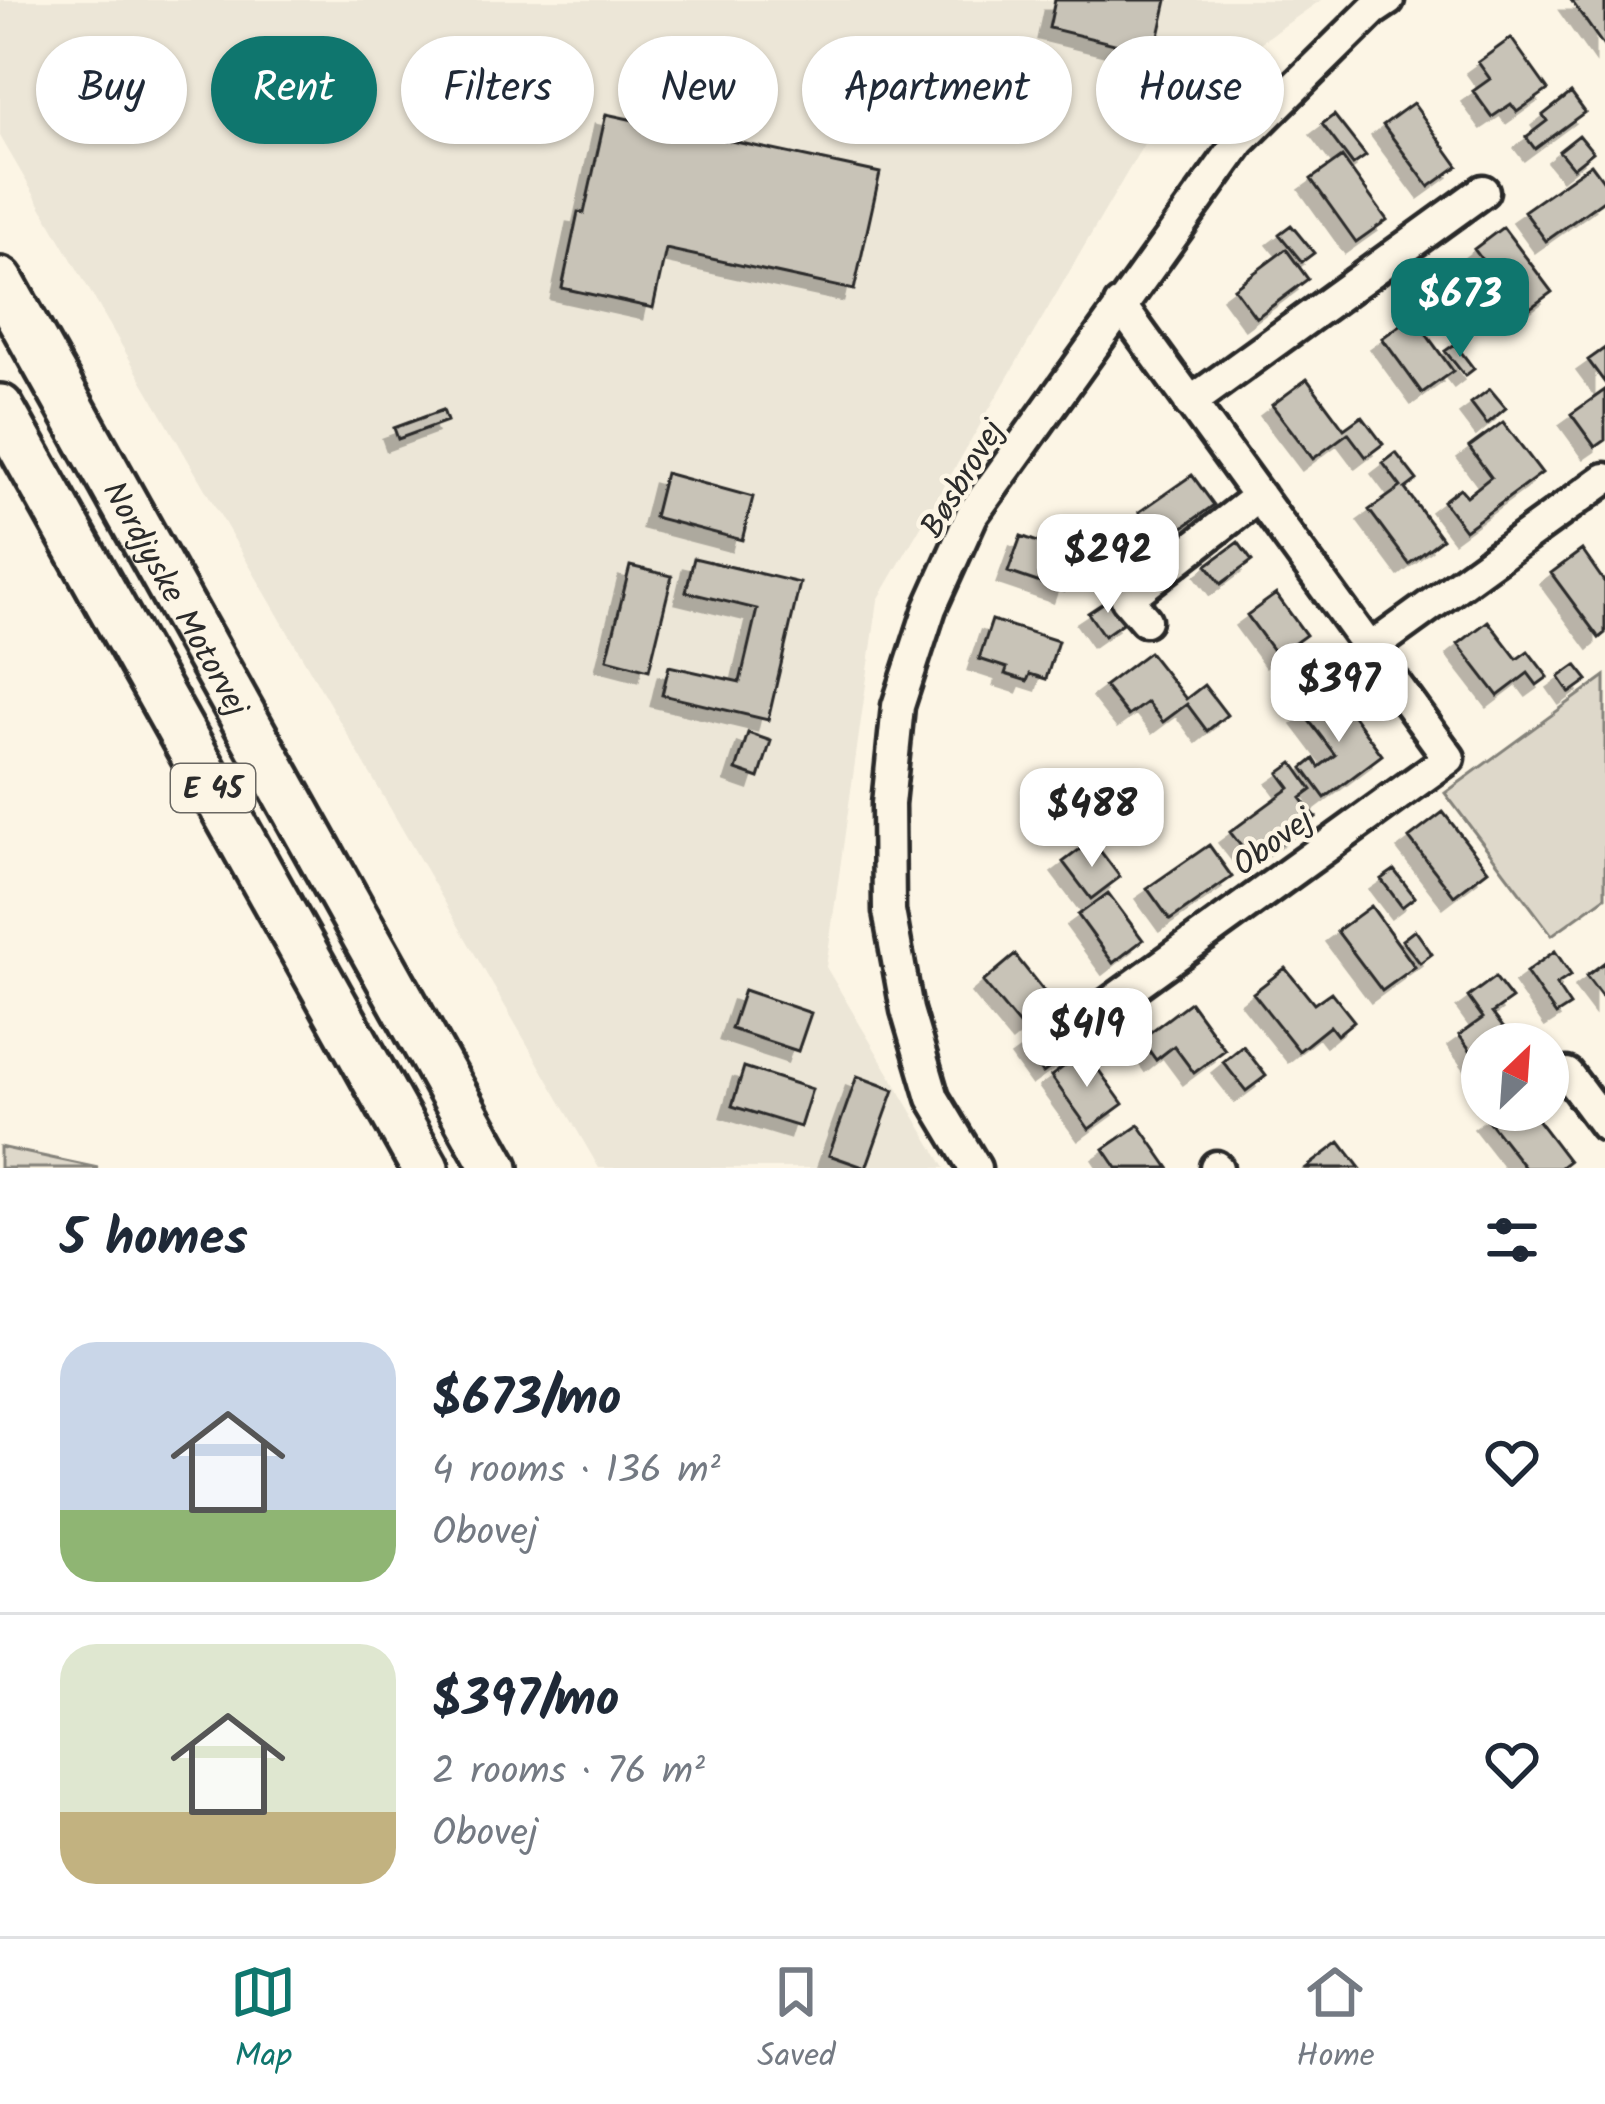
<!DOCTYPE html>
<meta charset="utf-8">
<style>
:root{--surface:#fff;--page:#f6f6f7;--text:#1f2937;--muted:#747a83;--line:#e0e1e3;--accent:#0f766e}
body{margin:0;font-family:Kalam,sans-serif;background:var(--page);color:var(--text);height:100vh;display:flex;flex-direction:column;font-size:45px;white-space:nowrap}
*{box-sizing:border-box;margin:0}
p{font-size:39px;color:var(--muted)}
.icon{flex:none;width:66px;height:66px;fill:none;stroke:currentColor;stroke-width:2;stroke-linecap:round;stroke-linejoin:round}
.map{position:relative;height:1168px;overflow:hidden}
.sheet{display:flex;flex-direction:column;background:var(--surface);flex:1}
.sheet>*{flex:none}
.hud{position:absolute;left:36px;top:36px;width:1533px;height:108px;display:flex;gap:24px}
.needle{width:78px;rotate:25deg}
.tools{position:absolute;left:1461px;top:1023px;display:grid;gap:24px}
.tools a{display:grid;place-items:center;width:108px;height:108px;border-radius:50%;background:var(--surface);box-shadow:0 3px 9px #0004;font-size:60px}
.price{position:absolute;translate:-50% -102px;padding:0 27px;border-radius:24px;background:#fff;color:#222;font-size:39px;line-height:78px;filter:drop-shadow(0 3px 6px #0008)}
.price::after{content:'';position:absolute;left:50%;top:72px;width:36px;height:27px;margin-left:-18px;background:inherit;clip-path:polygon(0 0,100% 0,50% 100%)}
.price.selected{background:var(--accent);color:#fff}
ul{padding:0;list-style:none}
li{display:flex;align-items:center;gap:36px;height:300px;padding:0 60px}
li+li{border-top:3px solid var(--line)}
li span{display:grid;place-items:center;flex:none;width:336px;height:240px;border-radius:36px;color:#555}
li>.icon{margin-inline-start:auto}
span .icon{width:144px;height:144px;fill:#fffc;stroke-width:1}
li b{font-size:51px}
h2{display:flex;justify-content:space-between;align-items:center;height:144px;padding:0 60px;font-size:51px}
.chip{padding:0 42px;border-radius:54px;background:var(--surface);box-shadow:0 3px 9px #0004;font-size:42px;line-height:108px}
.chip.selected{background:var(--accent);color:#fff}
.tab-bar{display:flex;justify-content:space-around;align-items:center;height:168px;border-top:3px solid var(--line);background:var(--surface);font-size:33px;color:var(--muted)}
.tab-bar a{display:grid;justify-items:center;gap:6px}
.tab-bar .selected{color:var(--accent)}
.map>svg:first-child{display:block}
.built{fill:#ece6d7}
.green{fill:#ded8ca;stroke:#84827a;stroke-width:3}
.building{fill:#c8c3b7;stroke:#2b2b2b;stroke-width:3;filter:url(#shadow)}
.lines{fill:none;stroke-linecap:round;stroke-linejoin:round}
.minor-casing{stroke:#2b2b2b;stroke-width:39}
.highway-casing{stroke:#2b2b2b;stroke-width:54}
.minor{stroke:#fcf5e5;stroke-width:30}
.highway{stroke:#fcf5e5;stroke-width:45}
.labels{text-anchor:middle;stroke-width:9;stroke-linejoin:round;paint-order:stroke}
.shield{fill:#fcf5e5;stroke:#6a6863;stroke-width:3}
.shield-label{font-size:30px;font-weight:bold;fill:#2b2b2b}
.street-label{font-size:33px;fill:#2b2b2b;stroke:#fcf5e5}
</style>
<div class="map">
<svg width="1605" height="1168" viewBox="0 0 1605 1168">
<defs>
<filter id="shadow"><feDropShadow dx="-11" dy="11" stdDeviation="0" flood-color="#0004"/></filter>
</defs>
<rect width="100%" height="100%" fill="#fcf5e5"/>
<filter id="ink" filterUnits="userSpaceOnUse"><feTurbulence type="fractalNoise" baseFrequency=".00833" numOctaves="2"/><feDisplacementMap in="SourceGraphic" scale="24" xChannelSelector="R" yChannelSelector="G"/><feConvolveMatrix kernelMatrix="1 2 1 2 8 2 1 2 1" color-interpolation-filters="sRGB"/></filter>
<g filter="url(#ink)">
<path class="built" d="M 0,0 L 1321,0 L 1163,111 L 878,600 L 826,967 L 945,1168 L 599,1168 L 0,136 Z"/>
<path class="green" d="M 1605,676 L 1605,897 L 1552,935 L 1445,793 Z
M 0,1147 L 98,1168 L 0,1168 Z"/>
<path class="building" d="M 1055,0 L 1167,0 L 1155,54 L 1049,28 Z
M 1571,0 L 1605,0 L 1605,48 Z
M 1511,38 L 1548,90 L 1517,112 L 1511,104 L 1492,117 L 1473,91 L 1490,79 L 1478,62 Z
M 1571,93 L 1585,112 L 1535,149 L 1526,137 L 1547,121 L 1543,115 Z
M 1413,103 L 1458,166 L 1429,187 L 1383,125 Z
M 606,114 L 880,173 L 854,290 L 666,249 L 653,308 L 562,288 L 578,212 L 584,213 Z
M 1334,115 L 1366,156 L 1353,165 L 1322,124 Z
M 1579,135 L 1593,152 L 1573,168 L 1559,151 Z
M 1342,157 L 1387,220 L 1356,242 L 1311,179 Z
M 1591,164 L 1605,183 L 1605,199 L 1546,241 L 1524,211 Z
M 1291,225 L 1314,253 L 1302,262 L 1279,234 Z
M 1503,227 L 1552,292 L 1522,314 L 1474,249 Z
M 1286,249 L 1308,279 L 1256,318 L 1234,288 Z
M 1413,316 L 1453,371 L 1422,393 L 1382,338 Z
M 1455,344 L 1474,369 L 1465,376 L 1445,351 Z
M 1605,348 L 1605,383 L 1588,360 Z
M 1307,379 L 1344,429 L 1362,416 L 1383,444 L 1366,457 L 1348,433 L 1313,459 L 1272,405 Z
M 1490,389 L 1506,408 L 1487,424 L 1471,403 Z
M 1605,390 L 1605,440 L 1595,447 L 1571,414 Z
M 443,410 L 447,421 L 398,439 L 394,428 Z
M 1503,422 L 1542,473 L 1465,530 L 1443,501 L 1460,488 L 1467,496 L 1491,477 L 1469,447 Z
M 1396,453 L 1417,480 L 1405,489 L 1442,539 L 1409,564 L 1369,510 L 1401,487 L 1383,463 Z
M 665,473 L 753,497 L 742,540 L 654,517 Z
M 1192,475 L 1214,505 L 1161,543 L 1139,512 Z
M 1021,536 L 1076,556 L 1064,591 L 1008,572 Z
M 1238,542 L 1252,561 L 1221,584 L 1207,565 Z
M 1582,550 L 1605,583 L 1605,633 L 1599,638 L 1551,573 Z
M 694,558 L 800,583 L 768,720 L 662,695 L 669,666 L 740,682 L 757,609 L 686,592 Z
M 630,566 L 672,576 L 649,670 L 607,659 Z
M 1276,594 L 1306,635 L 1277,656 L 1247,615 Z
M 1112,597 L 1128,619 L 1104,636 L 1088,613 Z
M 992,620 L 1058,641 L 1046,679 L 1030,674 L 1027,681 L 1005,674 L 1007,668 L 979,659 Z
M 1488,621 L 1517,659 L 1528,651 L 1548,677 L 1537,685 L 1528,673 L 1498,696 L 1458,644 Z
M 1149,652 L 1186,699 L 1204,685 L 1227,715 L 1207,731 L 1187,704 L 1163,722 L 1147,702 L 1128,716 L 1104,686 Z
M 1576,665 L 1588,680 L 1570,693 L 1559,677 Z
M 1335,691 L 1382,755 L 1325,798 L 1303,768 L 1314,759 L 1319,767 L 1335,755 L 1304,714 Z
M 748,733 L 771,741 L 759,778 L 736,770 Z
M 1293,763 L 1312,790 L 1301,798 L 1316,817 L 1254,863 L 1230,832 L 1290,788 L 1279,773 Z
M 1443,812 L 1488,870 L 1454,896 L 1409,838 Z
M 1092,840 L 1120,877 L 1091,899 L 1063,862 Z
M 1209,845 L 1232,877 L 1170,920 L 1147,888 Z
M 1394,870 L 1415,897 L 1402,907 L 1381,879 Z
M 1108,893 L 1143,940 L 1113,963 L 1078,915 Z
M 1371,906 L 1415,967 L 1382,991 L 1337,931 Z
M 1415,930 L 1432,954 L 1420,963 L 1402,940 Z
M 1555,951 L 1571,975 L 1556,985 L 1570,1006 L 1556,1015 L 1526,972 Z
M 1015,955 L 1054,1004 L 1023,1030 L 983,982 Z
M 1605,962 L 1605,1001 L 1586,976 Z
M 1285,968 L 1314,1004 L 1331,992 L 1354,1021 L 1337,1035 L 1330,1026 L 1299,1051 L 1253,993 Z
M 1495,977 L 1512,999 L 1492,1013 L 1516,1044 L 1482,1044 L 1482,1066 L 1459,1035 L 1483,1018 L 1468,997 Z
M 744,990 L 811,1013 L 798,1051 L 731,1029 Z
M 1190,1002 L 1225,1050 L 1194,1073 L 1174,1046 L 1156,1060 L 1141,1039 Z
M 1051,1025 L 1071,1053 L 1043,1073 L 1023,1045 Z
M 1243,1046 L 1266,1076 L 1246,1091 L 1223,1062 Z
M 1085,1051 L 1123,1104 L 1089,1129 L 1051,1076 Z
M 744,1067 L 812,1089 L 800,1127 L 732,1106 Z
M 857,1076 L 894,1090 L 866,1168 L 829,1155 Z
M 1497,1110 L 1530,1110 L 1569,1161 L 1560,1168 L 1525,1168 L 1486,1118 Z
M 1139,1125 L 1169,1168 L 1117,1168 L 1104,1149 Z
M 1340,1142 L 1360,1168 L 1306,1168 Z"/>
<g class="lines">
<defs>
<path id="minor" d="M 1190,403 L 1483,191
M 1145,620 L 1127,599 L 1259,496
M 1370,649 L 1605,479
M 1088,1019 L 1449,758 L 1120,305
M 1567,1074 L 1605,1125
M 1216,1167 L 1217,1168
M 975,1168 L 933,1098 L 907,1010 L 889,911 L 888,804 L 898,706 L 930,608 L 972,515 L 1240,141 L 1373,10 L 1388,0"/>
<g id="highway">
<path id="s1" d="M 0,281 L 495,1168"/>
<path d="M 0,408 L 425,1168"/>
</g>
</defs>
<use href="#minor" class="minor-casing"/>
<use href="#highway" class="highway-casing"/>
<use href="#minor" class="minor"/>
<use href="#highway" class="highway"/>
</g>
</g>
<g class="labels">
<rect class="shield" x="171" y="764" width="84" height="48" rx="9"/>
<g class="shield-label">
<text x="213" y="798">E 45</text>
</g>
<g class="street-label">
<text transform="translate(961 478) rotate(-59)" y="12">Bøsbrovej</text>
<text dy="12" stroke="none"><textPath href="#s1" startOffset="363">Nordjyske Motorvej</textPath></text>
<text transform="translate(1272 841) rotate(-36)" y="12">Obovej</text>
</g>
</g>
</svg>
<div class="tools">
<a><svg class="needle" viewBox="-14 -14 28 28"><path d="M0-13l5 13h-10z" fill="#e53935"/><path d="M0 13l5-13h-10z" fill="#747a83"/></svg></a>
</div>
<b class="price selected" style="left:1460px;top:360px">$673</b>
<b class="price" style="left:1108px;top:616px">$292</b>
<b class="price" style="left:1339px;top:745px">$397</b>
<b class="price" style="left:1092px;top:870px">$488</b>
<b class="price" style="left:1087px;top:1090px">$419</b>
<div class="hud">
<a class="chip">Buy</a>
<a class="chip selected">Rent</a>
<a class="chip">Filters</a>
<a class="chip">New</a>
<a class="chip">Apartment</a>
<a class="chip">House</a>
</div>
</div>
<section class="sheet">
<h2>5 homes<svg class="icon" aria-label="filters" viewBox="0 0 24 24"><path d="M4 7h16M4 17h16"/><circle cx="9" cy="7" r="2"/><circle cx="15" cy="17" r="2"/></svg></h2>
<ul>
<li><span style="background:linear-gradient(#c9d6e8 70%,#8fb573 0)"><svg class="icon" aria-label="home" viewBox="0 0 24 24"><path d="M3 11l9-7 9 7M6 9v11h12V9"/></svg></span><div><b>$673/mo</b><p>4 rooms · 136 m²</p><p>Obovej</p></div><svg class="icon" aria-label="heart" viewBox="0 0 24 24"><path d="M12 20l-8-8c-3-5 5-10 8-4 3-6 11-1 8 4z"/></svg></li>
<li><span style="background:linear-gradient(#dfe7d0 70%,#c2b280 0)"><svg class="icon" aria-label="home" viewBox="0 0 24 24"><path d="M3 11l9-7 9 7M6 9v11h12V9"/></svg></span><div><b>$397/mo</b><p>2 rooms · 76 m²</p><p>Obovej</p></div><svg class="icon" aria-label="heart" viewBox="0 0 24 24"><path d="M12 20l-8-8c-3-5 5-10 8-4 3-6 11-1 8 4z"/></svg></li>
</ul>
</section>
<nav class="tab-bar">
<a class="selected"><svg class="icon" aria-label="map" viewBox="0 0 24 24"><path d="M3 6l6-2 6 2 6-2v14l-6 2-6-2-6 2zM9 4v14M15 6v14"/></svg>Map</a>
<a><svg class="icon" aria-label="saved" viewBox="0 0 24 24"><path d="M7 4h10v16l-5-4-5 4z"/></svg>Saved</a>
<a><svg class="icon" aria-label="home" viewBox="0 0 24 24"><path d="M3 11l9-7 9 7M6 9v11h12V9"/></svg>Home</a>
</nav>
